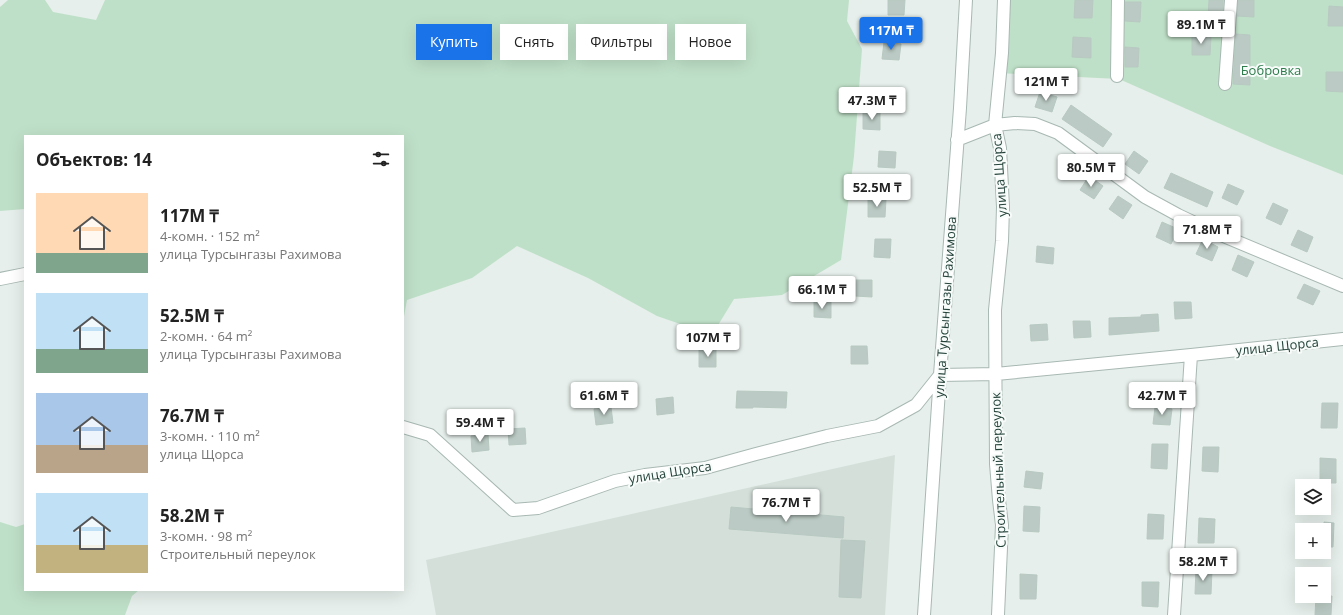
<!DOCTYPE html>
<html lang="ru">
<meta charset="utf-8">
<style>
:root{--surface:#fff;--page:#f6f6f6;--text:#222;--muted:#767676;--accent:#1a73e8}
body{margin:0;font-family:"Open Sans",sans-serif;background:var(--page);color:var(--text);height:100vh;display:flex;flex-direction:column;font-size:15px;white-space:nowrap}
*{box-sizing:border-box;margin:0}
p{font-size:13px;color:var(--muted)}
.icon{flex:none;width:22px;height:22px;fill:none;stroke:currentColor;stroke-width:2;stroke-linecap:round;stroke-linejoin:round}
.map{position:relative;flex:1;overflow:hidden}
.details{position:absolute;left:24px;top:135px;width:380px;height:456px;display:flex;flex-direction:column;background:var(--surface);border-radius:0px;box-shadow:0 4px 16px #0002}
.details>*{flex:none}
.hud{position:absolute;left:416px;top:24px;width:380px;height:36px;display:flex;gap:8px}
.fabs{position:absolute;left:1295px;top:479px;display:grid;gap:8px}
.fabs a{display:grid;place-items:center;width:36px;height:36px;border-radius:0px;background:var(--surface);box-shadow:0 4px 16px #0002;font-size:20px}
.price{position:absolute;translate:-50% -34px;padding:0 9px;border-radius:4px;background:#fff;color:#222;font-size:13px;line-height:26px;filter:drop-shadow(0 1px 2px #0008)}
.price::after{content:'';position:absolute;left:50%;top:24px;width:12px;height:9px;margin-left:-6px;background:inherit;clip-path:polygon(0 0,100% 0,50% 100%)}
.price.current{background:var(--accent);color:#fff}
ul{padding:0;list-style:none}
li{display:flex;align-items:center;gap:12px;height:100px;padding:0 12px}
li span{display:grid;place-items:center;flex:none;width:112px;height:80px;border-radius:0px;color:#555}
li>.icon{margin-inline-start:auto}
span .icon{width:48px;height:48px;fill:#fffc;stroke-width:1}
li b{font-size:17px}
h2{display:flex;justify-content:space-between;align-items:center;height:48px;padding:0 12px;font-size:17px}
.chip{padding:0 14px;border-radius:0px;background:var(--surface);box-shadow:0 4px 16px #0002;font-size:14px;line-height:36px}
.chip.current{background:var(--accent);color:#fff}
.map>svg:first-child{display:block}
.built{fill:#d4dfda}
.green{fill:#bfe0c8}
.building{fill:#bbcac4;stroke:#b8c9c2}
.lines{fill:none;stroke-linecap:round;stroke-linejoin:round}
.minor-casing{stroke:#a8b8b2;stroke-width:14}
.minor{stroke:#fff;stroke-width:12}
.labels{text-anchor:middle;stroke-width:4;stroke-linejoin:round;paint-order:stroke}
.park-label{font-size:13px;fill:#2d7a4b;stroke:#f7fbf9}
.street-label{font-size:13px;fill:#24423a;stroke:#f7fbf9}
</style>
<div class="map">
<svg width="1343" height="615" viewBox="0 0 1343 615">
<rect width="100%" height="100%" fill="#e6efeb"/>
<path class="built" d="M 895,455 L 885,615 L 436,615 L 426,560 Z"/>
<path class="green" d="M 8,0 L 45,0 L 53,12 L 96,20 L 105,0 L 849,0 L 847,21 L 862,49 L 854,156 L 841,260 L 782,295 L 734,299 L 712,335 L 657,316 L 588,278 L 517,246 L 472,278 L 407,300 L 403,322 L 403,136 L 25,136 L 25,209 L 0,211 L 0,7 Z
M 1000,0 L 1343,0 L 1343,175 L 1270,146 L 1119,79 L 998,73 Z
M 0,522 L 16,527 L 25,524 L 25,590 L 139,590 L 132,596 L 125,615 L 0,615 Z"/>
<path class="building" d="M 888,0 L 905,0 L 904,15 L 888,15 Z
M 1075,0 L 1093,0 L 1092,18 L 1074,18 Z
M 1209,0 L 1223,0 L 1222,18 L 1208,17 Z
M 1238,0 L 1254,0 L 1254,17 L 1237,16 Z
M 1125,2 L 1141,2 L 1140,22 L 1125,21 Z
M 1329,6 L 1343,7 L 1343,26 L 1328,26 Z
M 1236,34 L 1250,35 L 1250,85 L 1233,84 Z
M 1192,35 L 1211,36 L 1210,55 L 1192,55 Z
M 1073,37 L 1091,38 L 1091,58 L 1072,57 Z
M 884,42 L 901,44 L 899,60 L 882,59 Z
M 1125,47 L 1139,48 L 1138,67 L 1125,67 Z
M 1326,72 L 1343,72 L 1343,92 L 1326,91 Z
M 1040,92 L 1057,97 L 1052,112 L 1035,107 Z
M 1071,105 L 1112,134 L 1103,147 L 1062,119 Z
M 863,113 L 880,113 L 880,130 L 863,129 Z
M 879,151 L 896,152 L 895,168 L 878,167 Z
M 1134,151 L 1148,161 L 1139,174 L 1125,164 Z
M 1171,173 L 1213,192 L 1207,207 L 1164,188 Z
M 1089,176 L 1103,186 L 1094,199 L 1080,190 Z
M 1228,184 L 1244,191 L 1237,205 L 1222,198 Z
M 1118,196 L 1132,205 L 1123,219 L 1109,209 Z
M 868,199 L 886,199 L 885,217 L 868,217 Z
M 1273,203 L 1288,210 L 1281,225 L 1266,218 Z
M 1162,222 L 1178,229 L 1171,244 L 1156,237 Z
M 1298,230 L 1313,237 L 1307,252 L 1291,245 Z
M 875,239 L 891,239 L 890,258 L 874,257 Z
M 1203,239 L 1218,247 L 1212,261 L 1196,254 Z
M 1037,246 L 1054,248 L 1053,264 L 1036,262 Z
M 1238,255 L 1254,262 L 1247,277 L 1232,270 Z
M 855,280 L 872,280 L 872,297 L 855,296 Z
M 1304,284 L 1320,291 L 1313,305 L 1297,298 Z
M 814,301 L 831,302 L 831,318 L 814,317 Z
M 1174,302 L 1191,302 L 1192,318 L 1175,319 Z
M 1158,314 L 1159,331 L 1109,335 L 1109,318 L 1141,317 L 1141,315 Z
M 1073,321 L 1090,321 L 1091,337 L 1074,338 Z
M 1047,324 L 1048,340 L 1031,341 L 1030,325 Z
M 851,346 L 867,346 L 868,364 L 851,364 Z
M 716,349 L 716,367 L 699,367 L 699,350 Z
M 737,391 L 787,392 L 786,408 L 753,407 L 753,408 L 736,408 Z
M 673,397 L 674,413 L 657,415 L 656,399 Z
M 1322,403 L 1338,403 L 1337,428 L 1321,428 Z
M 611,407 L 613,423 L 596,425 L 594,409 Z
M 1155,407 L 1172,409 L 1170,425 L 1153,424 Z
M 525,428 L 526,444 L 509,445 L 508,429 Z
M 488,434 L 489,450 L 472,452 L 471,436 Z
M 1152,444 L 1168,444 L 1167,469 L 1151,468 Z
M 1203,447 L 1219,447 L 1218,472 L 1202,471 Z
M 1320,458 L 1336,459 L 1336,483 L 1320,483 Z
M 1026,471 L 1043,473 L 1041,489 L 1024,487 Z
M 1024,506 L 1040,507 L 1039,532 L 1023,531 Z
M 731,507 L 844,517 L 843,538 L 729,529 Z
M 1148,514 L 1164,515 L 1163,539 L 1147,539 Z
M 1199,518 L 1215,519 L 1214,543 L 1198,543 Z
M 1324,522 L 1334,523 L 1333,547 L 1324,547 Z
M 841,540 L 865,541 L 861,598 L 839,597 Z
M 1196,569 L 1212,570 L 1211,594 L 1195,594 Z
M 1020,574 L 1037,575 L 1036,599 L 1020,599 Z
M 1142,582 L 1159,582 L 1158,607 L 1142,606 Z
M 1316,596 L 1332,596 L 1331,615 L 1315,615 Z"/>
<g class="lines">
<defs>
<path id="minor" d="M 1117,76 L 1118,0
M 1225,84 L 1231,0
M 957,140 L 995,125 L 1015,123 L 1035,124 L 1058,133 L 1145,197 L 1178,215 L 1214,232 L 1343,286
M 0,279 L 25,274
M 403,427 L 430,435 L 513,510 L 538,508 L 615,481 L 645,475 L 705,468 L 756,454 L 827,436 L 878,426 L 916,405 L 940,375 L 996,374 L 1191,355 L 1343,339
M 924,615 L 940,375 L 960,108 L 966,0
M 998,615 L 1002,525 L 999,500 L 996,464 L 995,310 L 1002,241 L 1003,207 L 1000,148 L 995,125 L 1002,53 L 1004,0
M 1174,615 L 1191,355"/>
</defs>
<use href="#minor" class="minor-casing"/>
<use href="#minor" class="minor"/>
</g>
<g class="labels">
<g class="park-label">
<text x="1271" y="75">Бобровка</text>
</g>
<g class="street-label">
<text transform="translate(999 175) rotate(-94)" y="5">улица Щорса</text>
<text transform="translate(945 307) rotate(-86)" y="5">улица Турсынгазы Рахимова</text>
<text transform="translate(1277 346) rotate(-6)" y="5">улица Щорса</text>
<text transform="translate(998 470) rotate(-92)" y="5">Строительный переулок</text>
<text transform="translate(670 472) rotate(-9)" y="5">улица Щорса</text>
</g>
</g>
</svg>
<div class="fabs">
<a><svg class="icon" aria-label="layers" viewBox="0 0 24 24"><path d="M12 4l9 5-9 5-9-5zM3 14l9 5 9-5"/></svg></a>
<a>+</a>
<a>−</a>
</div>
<b class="price" style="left:1201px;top:45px">89.1M ₸</b>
<b class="price current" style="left:891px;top:51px">117M ₸</b>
<b class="price" style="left:1046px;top:102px">121M ₸</b>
<b class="price" style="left:872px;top:121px">47.3M ₸</b>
<b class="price" style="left:1091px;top:188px">80.5M ₸</b>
<b class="price" style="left:877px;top:208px">52.5M ₸</b>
<b class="price" style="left:1207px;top:250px">71.8M ₸</b>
<b class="price" style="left:822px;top:310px">66.1M ₸</b>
<b class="price" style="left:708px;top:358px">107M ₸</b>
<b class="price" style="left:604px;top:416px">61.6M ₸</b>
<b class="price" style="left:1162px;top:416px">42.7M ₸</b>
<b class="price" style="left:480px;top:443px">59.4M ₸</b>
<b class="price" style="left:786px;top:523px">76.7M ₸</b>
<b class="price" style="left:1203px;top:582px">58.2M ₸</b>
<div class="hud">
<a class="chip current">Купить</a>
<a class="chip">Снять</a>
<a class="chip">Фильтры</a>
<a class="chip">Новое</a>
</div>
<section class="details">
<h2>Объектов: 14<svg class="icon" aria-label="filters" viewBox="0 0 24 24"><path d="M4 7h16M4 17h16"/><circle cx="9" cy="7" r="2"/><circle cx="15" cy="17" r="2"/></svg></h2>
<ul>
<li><span style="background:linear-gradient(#ffd9b3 75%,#7fa58c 0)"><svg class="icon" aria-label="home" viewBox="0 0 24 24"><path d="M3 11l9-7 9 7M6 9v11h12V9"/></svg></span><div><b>117M ₸</b><p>4-комн. · 152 m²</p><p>улица Турсынгазы Рахимова</p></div></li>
<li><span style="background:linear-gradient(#bfe0f5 70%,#7fa58c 0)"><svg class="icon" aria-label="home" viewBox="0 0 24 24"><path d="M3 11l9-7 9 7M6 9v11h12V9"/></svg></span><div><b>52.5M ₸</b><p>2-комн. · 64 m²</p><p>улица Турсынгазы Рахимова</p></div></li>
<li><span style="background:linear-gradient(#a9c7e8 65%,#b9a48a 0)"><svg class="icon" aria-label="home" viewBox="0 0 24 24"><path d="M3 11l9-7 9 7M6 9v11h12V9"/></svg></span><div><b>76.7M ₸</b><p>3-комн. · 110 m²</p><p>улица Щорса</p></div></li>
<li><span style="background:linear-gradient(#bfe0f5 65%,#c2b280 0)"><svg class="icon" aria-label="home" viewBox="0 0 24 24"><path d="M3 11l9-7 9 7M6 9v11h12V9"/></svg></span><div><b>58.2M ₸</b><p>3-комн. · 98 m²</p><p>Строительный переулок</p></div></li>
</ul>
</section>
</div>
